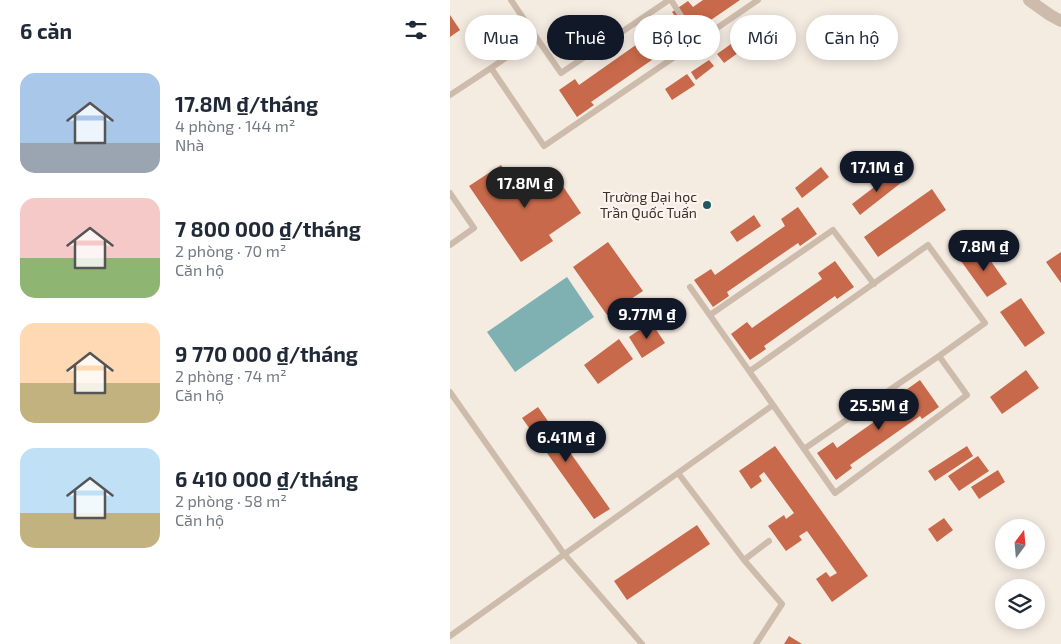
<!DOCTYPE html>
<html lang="vi">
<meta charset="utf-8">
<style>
:root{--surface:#fff;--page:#f6f6f7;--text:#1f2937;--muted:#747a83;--accent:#111827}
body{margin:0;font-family:"Exo 2",sans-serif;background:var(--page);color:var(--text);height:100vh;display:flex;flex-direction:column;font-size:19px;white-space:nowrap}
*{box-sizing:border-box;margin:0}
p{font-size:16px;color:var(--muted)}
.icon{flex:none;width:28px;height:28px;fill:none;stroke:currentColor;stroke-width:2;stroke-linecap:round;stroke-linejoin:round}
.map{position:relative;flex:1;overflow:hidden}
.details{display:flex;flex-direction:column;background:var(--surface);width:450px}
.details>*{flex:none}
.top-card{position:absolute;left:15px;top:15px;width:475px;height:45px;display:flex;gap:10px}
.needle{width:32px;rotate:16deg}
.tools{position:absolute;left:545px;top:519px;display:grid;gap:10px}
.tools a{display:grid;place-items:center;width:50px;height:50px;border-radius:50%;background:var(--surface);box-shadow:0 2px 12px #0003;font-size:25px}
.price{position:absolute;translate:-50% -42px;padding:0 11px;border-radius:18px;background:var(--accent);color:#fff;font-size:16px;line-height:32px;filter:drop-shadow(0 1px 2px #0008)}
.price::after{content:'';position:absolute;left:50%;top:30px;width:15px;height:11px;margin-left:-8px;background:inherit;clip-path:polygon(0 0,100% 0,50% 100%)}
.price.on{background:#222;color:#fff}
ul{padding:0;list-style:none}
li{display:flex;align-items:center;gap:15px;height:125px;padding:0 20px}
li span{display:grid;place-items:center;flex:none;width:140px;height:100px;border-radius:15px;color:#555}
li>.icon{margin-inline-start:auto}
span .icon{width:60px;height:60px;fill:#fffc;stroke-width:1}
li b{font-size:21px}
h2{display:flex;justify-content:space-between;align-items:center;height:60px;padding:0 20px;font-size:21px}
.tag{padding:0 18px;border-radius:22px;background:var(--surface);box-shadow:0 2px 12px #0003;font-size:18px;line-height:45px}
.tag.on{background:var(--accent);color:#fff}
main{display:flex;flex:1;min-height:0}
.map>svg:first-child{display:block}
.water{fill:#7fb0b2}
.building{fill:#c8694b}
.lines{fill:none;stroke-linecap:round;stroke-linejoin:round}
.service{stroke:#cdbbac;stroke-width:6}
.minor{stroke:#cdbbac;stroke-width:12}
.poi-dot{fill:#1f5a5e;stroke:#fbf5ee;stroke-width:2}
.labels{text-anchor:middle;stroke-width:4.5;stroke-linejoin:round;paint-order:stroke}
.poi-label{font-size:14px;fill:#3b302b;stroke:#fbf5ee;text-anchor:end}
</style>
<main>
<section class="details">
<h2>6 căn<svg class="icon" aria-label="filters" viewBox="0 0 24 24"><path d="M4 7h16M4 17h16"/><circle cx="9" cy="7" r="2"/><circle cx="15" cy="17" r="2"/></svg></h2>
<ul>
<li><span style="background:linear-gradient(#a9c7e8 70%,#9aa5b1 0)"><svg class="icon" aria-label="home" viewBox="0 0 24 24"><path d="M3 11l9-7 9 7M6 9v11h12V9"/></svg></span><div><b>17.8M ₫/tháng</b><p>4 phòng · 144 m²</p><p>Nhà</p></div></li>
<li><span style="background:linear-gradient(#f6c9c9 60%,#8fb573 0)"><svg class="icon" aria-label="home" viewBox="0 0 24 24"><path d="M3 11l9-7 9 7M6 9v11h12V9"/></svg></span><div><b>7 800 000 ₫/tháng</b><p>2 phòng · 70 m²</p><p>Căn hộ</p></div></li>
<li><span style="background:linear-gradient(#ffd9b3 60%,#c2b280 0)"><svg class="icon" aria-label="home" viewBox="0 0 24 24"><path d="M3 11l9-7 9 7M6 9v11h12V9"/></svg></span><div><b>9 770 000 ₫/tháng</b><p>2 phòng · 74 m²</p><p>Căn hộ</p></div></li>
<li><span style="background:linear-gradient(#bfe0f5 65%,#c2b280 0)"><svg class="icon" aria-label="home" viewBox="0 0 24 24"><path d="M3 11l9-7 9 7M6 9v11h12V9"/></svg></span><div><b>6 410 000 ₫/tháng</b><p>2 phòng · 58 m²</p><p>Căn hộ</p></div></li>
</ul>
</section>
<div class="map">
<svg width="611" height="644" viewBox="0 0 611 644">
<rect width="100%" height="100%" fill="#f4ebe1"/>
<path class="water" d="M 117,277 L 144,317 L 65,372 L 37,332 Z"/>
<path class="building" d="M 253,0 L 290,0 L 255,24 L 257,27 L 241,39 L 222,12 L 238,1 L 243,7 Z
M 0,15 L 10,30 L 0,37 Z
M 212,17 L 231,44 L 214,56 L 212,53 L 141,102 L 144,105 L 127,117 L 109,90 L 125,79 L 129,85 L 200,35 L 195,29 Z
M 288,39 L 295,48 L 274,63 L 267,54 Z
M 259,60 L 264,66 L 246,80 L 241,72 Z
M 237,74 L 245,85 L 222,100 L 215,89 Z
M 51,165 L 67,189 L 92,172 L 96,179 L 104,173 L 131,213 L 99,235 L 103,241 L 71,262 L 19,186 Z
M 371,167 L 379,177 L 352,198 L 345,188 Z
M 444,172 L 452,182 L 410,215 L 402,204 Z
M 482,189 L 496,210 L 428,257 L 414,237 Z
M 348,207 L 367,234 L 350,246 L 348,243 L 277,292 L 279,296 L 263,307 L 244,280 L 261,269 L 265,275 L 335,226 L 331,219 Z
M 304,215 L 311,226 L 287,242 L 280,232 Z
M 158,242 L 193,291 L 157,315 L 123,267 Z
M 531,247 L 557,284 L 537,297 L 511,261 Z
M 611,252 L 611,283 L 596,262 Z
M 385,261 L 404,287 L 387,299 L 385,296 L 314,346 L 316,349 L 300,360 L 281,334 L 297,322 L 302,328 L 372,279 L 368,273 Z
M 571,298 L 595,333 L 575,347 L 550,312 Z
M 201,322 L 215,343 L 192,358 L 179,337 Z
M 169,339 L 183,359 L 148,384 L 134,365 Z
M 576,370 L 589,388 L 552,414 L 540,397 Z
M 470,380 L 489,407 L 472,419 L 470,416 L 400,465 L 402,468 L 386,480 L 367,453 L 383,442 L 387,448 L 458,398 L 453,392 Z
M 88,407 L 160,509 L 144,519 L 72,418 Z
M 325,446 L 418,576 L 382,602 L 366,579 L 376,572 L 380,577 L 387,573 L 357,531 L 349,536 L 352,540 L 336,551 L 318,526 L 334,515 L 336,519 L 344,513 L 314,472 L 309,476 L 312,481 L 301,489 L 289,471 Z
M 517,446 L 523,456 L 485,481 L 478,471 Z
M 528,456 L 539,471 L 509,491 L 498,476 Z
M 548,470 L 555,482 L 529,499 L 521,487 Z
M 494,518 L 503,530 L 487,542 L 478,529 Z
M 247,525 L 260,544 L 177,600 L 164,581 Z
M 339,636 L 352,644 L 334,644 Z"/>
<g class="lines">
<path class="service" d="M 61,0 L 86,37
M 221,0 L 247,41
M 41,68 L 86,37 L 111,73 L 219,0
M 0,95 L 41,68 L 94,146 L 308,0
M 0,193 L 24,228 L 0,245
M 240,287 L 385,493 L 517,395 L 489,356 L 535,323 L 478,245 L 300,371
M 260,315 L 383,230 L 424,284
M 0,392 L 114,554 L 192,644
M 354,449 L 489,356
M 228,473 L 294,560 L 332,604 L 306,644
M 294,560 L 319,541
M 0,636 L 323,405"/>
<path class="minor" d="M 579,0 L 600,15 L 611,21"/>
</g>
<circle class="poi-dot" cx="257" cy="205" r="5"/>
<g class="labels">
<g class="poi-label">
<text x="247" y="202">Trường Đại học<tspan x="247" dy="16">Trần Quốc Tuấn</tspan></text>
</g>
</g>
</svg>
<div class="tools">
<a><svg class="needle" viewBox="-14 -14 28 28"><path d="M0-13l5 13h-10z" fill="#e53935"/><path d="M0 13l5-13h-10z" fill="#747a83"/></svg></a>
<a><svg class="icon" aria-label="layers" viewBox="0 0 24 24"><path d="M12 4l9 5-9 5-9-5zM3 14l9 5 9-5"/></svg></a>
</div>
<b class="price" style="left:427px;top:193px">17.1M ₫</b>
<b class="price on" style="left:75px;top:209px">17.8M ₫</b>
<b class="price" style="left:534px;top:272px">7.8M ₫</b>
<b class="price" style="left:197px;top:340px">9.77M ₫</b>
<b class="price" style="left:429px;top:431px">25.5M ₫</b>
<b class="price" style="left:116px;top:463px">6.41M ₫</b>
<div class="top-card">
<a class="tag">Mua</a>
<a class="tag on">Thuê</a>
<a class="tag">Bộ lọc</a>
<a class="tag">Mới</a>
<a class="tag">Căn hộ</a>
</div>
</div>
</main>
